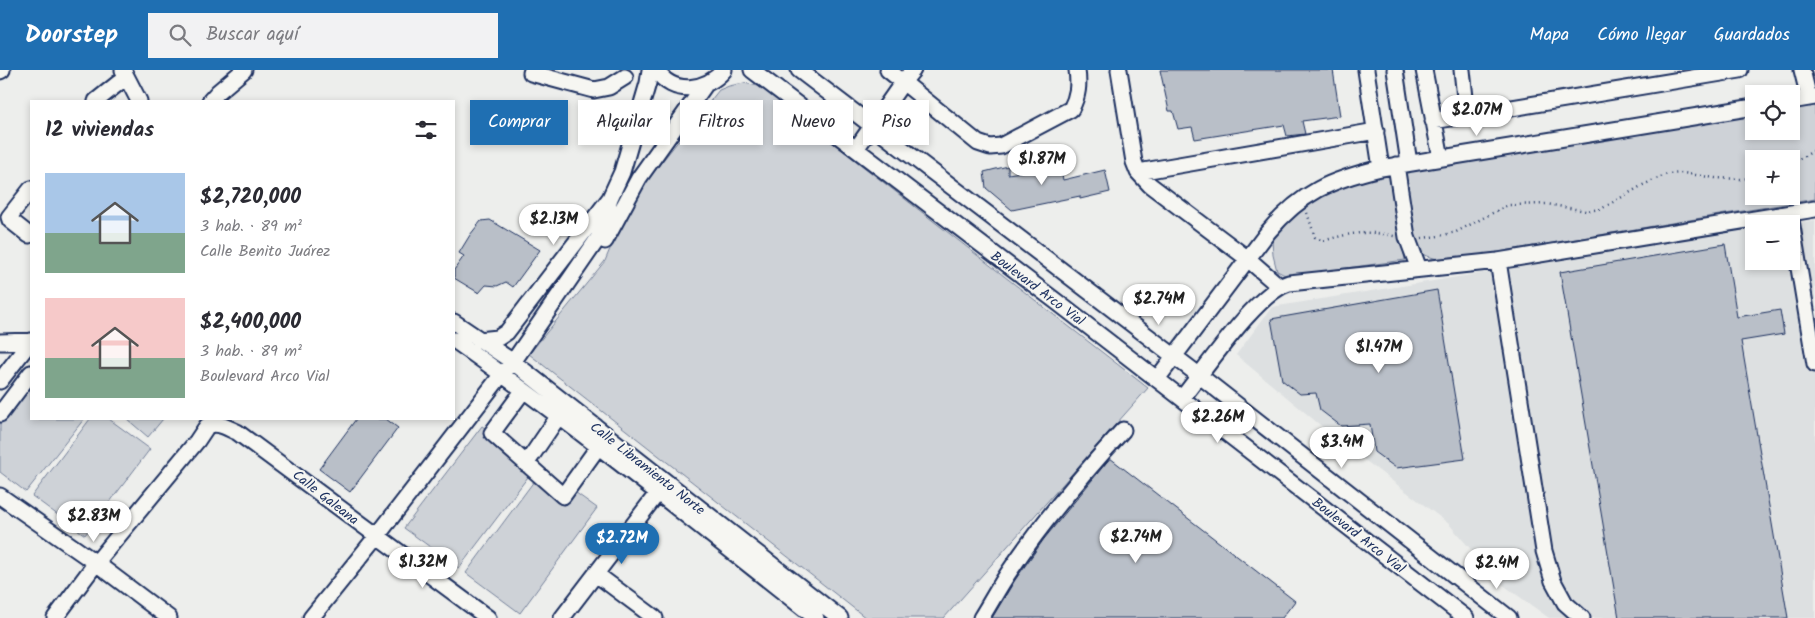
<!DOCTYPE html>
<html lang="es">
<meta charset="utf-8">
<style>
:root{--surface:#fff;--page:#f2f2f3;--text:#2b2b33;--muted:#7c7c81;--accent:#1f6fb2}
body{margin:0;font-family:Kalam,sans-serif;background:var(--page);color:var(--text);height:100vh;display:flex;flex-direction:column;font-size:19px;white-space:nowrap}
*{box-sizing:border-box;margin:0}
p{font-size:16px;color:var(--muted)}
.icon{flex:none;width:28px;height:28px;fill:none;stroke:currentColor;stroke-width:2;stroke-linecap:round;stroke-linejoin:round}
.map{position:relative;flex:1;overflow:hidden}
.panel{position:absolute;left:30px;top:30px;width:425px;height:320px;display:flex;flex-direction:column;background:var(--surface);border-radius:0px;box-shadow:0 2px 8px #0003}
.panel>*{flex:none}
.banner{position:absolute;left:470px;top:30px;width:475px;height:45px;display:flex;gap:10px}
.tools{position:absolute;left:1745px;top:15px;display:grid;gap:10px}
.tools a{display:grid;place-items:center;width:55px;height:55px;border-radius:0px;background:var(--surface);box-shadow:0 2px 8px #0003;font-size:25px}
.price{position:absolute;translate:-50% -42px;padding:0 11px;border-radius:18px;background:#fff;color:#222;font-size:16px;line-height:32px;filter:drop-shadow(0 1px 2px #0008)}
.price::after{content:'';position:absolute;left:50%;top:30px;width:15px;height:11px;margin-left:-8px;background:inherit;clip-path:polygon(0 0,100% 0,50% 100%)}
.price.current{background:var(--accent);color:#fff}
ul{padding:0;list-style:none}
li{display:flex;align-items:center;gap:15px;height:125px;padding:0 15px}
li span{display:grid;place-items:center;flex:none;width:140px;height:100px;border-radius:0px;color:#555}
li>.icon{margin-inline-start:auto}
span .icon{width:60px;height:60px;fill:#fffc;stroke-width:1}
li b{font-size:21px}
h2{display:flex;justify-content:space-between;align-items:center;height:60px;padding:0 15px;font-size:21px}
.chip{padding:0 18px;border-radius:0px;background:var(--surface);box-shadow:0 2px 8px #0003;font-size:18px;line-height:45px}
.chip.current{background:var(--accent);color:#fff}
header{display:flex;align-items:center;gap:30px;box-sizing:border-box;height:70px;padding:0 25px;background:var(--accent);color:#fff}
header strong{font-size:24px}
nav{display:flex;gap:28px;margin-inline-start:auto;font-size:18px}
.search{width:350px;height:45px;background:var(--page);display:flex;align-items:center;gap:12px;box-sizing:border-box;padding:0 18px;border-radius:0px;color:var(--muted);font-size:19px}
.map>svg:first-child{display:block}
.built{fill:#dde0e1}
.green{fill:#ced2d7;stroke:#74809a;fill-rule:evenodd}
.building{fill:#b9bfc8;stroke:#1b2f5e}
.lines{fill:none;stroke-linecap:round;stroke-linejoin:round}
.minor-casing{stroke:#1b2f5e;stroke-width:19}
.path{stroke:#1b2f5e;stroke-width:2.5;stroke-dasharray:1 4;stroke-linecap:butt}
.minor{stroke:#f6f6f2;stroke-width:15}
.labels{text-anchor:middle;stroke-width:4;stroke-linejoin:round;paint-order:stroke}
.street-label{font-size:14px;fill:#1b2f5e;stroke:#f6f6f2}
</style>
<header>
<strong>Doorstep</strong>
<div class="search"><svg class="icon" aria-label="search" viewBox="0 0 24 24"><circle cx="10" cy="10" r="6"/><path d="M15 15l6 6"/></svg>Buscar aquí</div>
<nav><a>Mapa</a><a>Cómo llegar</a><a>Guardados</a></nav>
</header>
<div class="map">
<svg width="1815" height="548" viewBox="0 0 1815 548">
<rect width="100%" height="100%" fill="#edeeec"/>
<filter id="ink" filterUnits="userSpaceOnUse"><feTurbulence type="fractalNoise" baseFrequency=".02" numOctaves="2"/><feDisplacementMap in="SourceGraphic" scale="10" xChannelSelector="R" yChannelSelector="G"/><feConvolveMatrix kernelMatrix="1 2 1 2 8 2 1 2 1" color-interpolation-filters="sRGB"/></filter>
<g filter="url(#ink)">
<path class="built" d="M 1815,150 L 1815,548 L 1549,548 L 1499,512 L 1449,454 L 1337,369 L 1236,285 L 1272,237 L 1754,159 L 1754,191 L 1791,191 L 1789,154 Z"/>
<path class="green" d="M 744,13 L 758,16 L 770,24 L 1148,318 L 944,548 L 866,548 L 529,284 L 605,191 L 629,133 L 719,20 L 729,16 Z
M 1815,31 L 1815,129 L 1444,191 L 1424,185 L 1416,173 L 1402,100 L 1754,41 L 1754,61 L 1791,61 L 1791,35 ZM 1754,89 L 1791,89 L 1791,126 L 1754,126 Z
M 1391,102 L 1405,190 L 1287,206 L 1277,201 L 1273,185 L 1272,170 L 1293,145 L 1324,121 Z
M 31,314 L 31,349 L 84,349 L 26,422 L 0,402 L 0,353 Z
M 90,349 L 109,349 L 150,379 L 85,465 L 32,426 Z
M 127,349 L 163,349 L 148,367 Z
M 482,356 L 537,395 L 459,498 L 404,458 Z
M 543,399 L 597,438 L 520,543 L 466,503 Z"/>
<path class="building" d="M 1160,0 L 1333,0 L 1340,46 L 1302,51 L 1305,64 L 1287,66 L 1284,55 L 1195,69 L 1192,57 L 1178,59 L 1173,41 L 1169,41 Z
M 1008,96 L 1008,104 L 1060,96 L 1063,110 L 1105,100 L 1110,122 L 1080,129 L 1080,126 L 1012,140 L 986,118 L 984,102 Z
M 490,150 L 540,180 L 513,217 L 506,212 L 497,216 L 486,215 L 479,223 L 454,208 L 454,200 L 464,186 L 459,183 L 470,165 L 481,151 Z
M 1725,174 L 1737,247 L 1780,240 L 1784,264 L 1741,271 L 1788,548 L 1619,548 L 1560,202 Z
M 1437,220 L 1465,389 L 1396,398 L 1374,382 L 1370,354 L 1341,356 L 1320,340 L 1316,323 L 1300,324 L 1282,310 L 1271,249 Z
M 356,349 L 386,349 L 398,358 L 350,422 L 319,399 Z
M 1110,388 L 1295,531 L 1282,548 L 992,548 L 1015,510 L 1044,469 Z"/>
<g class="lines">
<defs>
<path id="minor" d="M 123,0 L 139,31
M 532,0 L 531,3 L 594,20 L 609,17 L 625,7
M 656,0 C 673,26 706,21 724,0
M 752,0 L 1057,232 L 1466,548
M 799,0 L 1200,306 L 1509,548
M 913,0 L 903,12 L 978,73 L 990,77 L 1001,76 L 1071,39 C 1078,26 1079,15 1077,0
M 1119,0 L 1134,92 L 1138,102 L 1150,115 L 1248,189 L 1279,216
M 1366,0 L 1381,98
M 1395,0 L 1409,93
M 1424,0 L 1441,88
M 1462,0 L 1467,46
M 1802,0 L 1809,28
M 0,1 L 2,0
M 96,31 L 126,7
M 210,31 L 218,22 L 244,0
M 1791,31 L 1815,27
M 1433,51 L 1740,0
M 856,79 L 903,12 L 888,0
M 1396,95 L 1407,167 L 1419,199
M 1138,102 L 1376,61
M 1790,144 L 1815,294
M 29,165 L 10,150 L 9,147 L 31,119
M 605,171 L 639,108 L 705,15
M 1498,191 L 1544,481 L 1553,511 L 1565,533 L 1582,548
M 454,252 L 513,292 L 840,548
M 454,270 C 578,357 697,454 816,548
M 479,270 L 498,268 L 507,262 L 610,128 L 622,102 L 648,13 L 650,0
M 0,272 L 31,271
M 1157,309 L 1268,162 C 1302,122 1330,110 1381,98 L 1754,37
M 0,311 L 31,271
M 523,321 L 492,363 L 563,426 L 598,377
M 1182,328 C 1205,300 1257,222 1289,213 L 1498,191 L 1815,139
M 0,344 L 31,303
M 207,356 C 217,351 227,358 237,362 L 488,548
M 526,394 L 558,347
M 0,426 L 96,493 L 169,548
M 596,504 L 655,548
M 55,548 L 96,493 L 197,371 L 207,356
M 311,548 L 377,466 L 502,304 L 513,292 L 599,167 L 610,128
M 562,548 L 663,416
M 981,548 C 991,532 1000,515 1011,499 C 1043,451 1084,403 1123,360"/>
</defs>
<use href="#minor" class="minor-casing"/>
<path class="path" d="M 1791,94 L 1815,80
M 1307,143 L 1315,167 L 1323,171 C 1349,163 1367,160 1394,166
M 1422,168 L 1439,166 L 1456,162 L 1508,135 L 1547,134 L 1586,141 L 1601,139 L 1643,115 L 1667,104 L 1683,103 L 1715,108 L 1743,109 L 1754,107"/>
<use href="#minor" class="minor"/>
</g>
</g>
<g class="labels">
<g class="street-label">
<text transform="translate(1038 218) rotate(37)" y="5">Boulevard Arco Vial</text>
<text transform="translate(648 398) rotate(38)" y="5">Calle Libramiento Norte</text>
<text transform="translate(326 427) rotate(38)" y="5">Calle Galeana</text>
<text transform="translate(1359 465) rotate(38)" y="5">Boulevard Arco Vial</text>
</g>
</g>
</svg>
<div class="tools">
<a><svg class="icon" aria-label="locate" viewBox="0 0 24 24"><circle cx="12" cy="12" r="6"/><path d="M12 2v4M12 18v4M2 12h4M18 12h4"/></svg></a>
<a>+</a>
<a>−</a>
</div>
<b class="price" style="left:1477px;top:67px">$2.07M</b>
<b class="price" style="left:1042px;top:116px">$1.87M</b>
<b class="price" style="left:554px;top:176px">$2.13M</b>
<b class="price" style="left:1159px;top:256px">$2.74M</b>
<b class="price" style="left:1379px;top:304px">$1.47M</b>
<b class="price" style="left:1218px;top:374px">$2.26M</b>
<b class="price" style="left:1342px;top:399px">$3.4M</b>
<b class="price" style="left:94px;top:473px">$2.83M</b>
<b class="price" style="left:1136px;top:494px">$2.74M</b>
<b class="price current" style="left:622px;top:495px">$2.72M</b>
<b class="price" style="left:423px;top:519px">$1.32M</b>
<b class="price" style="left:1497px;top:520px">$2.4M</b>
<div class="banner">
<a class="chip current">Comprar</a>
<a class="chip">Alquilar</a>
<a class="chip">Filtros</a>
<a class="chip">Nuevo</a>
<a class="chip">Piso</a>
</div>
<section class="panel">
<h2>12 viviendas<svg class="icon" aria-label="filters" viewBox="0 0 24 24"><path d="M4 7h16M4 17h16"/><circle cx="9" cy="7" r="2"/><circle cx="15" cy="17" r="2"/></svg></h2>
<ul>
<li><span style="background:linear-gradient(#a9c7e8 60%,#7fa58c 0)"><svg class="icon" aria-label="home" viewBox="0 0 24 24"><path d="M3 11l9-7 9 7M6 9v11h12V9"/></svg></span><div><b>$2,720,000</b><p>3 hab. · 89 m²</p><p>Calle Benito Juárez</p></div></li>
<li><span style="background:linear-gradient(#f6c9c9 60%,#7fa58c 0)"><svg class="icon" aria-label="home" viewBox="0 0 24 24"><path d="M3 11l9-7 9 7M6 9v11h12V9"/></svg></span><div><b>$2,400,000</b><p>3 hab. · 89 m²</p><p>Boulevard Arco Vial</p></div></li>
</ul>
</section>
</div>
